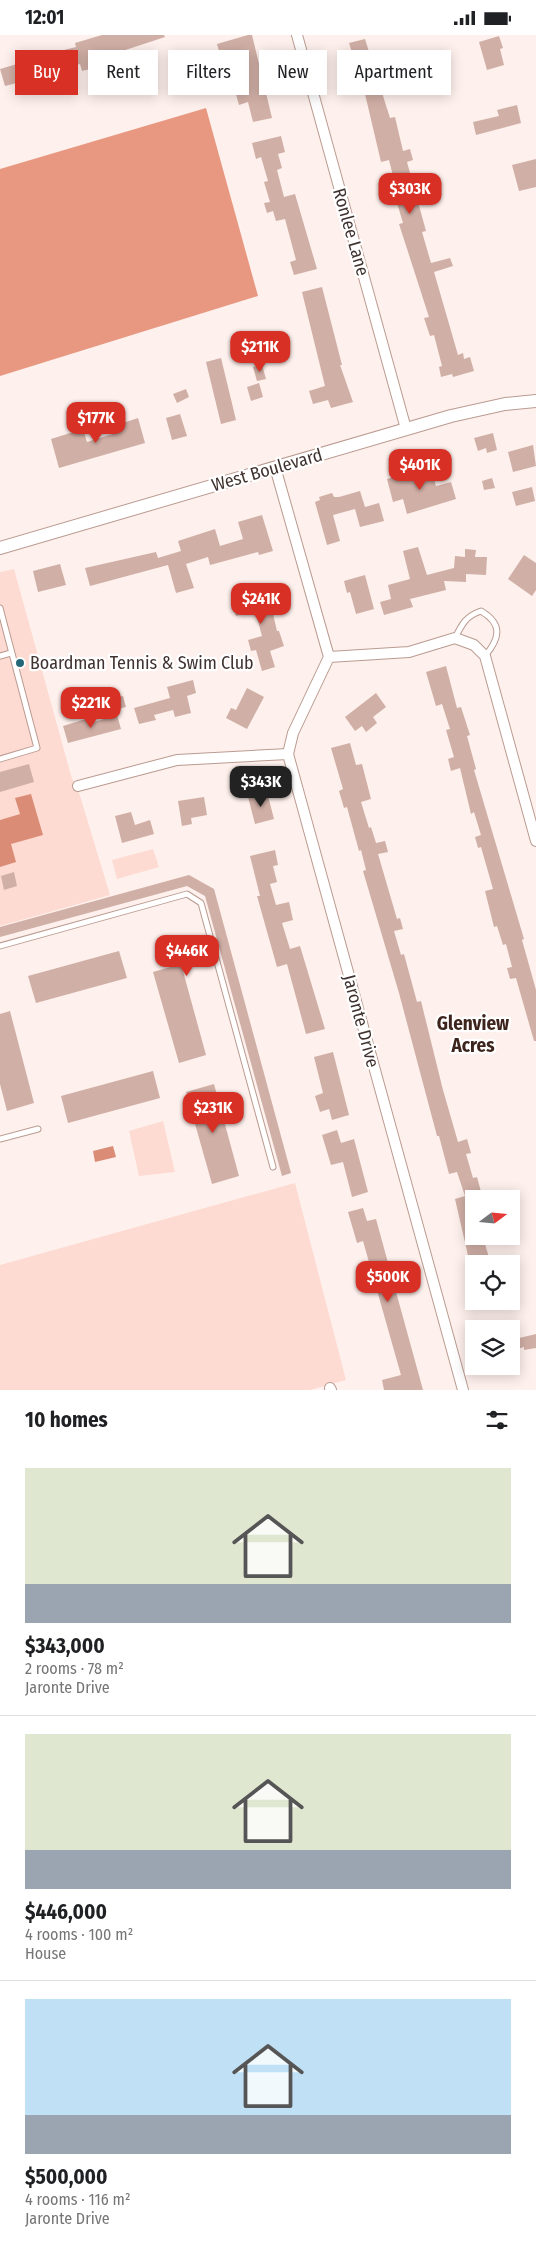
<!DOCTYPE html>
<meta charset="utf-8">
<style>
:root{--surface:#fff;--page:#f6f6f6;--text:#202124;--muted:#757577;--line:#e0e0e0;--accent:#d93025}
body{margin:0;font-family:"Fira Sans Condensed",sans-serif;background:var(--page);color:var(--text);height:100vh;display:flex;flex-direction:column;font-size:19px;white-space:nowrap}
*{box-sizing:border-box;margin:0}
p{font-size:16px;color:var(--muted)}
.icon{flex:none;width:28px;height:28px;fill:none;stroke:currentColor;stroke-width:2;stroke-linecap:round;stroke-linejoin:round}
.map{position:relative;height:1355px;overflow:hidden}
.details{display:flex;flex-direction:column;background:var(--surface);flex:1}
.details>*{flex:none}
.top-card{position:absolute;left:15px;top:15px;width:506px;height:45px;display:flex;gap:10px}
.needle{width:32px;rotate:74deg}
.fabs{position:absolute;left:465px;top:1155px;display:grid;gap:10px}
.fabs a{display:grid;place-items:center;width:55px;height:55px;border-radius:0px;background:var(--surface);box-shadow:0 2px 12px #0003;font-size:25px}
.price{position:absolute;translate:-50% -42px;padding:0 11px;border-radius:10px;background:var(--accent);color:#fff;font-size:16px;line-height:32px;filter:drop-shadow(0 1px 2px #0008)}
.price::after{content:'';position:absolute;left:50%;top:30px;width:15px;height:11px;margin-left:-8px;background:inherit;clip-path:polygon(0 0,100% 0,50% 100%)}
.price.on{background:#222;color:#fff}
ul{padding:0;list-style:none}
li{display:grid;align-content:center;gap:10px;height:265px;padding:0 25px}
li+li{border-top:1px solid var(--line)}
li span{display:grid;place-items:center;height:155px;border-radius:0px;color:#555}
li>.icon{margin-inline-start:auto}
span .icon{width:90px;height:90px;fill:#fffc;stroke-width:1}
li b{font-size:21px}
h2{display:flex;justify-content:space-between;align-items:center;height:60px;padding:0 25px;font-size:21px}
.chip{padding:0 18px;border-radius:0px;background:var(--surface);box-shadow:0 2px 12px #0003;font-size:18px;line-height:45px}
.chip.on{background:var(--accent);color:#fff}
.status{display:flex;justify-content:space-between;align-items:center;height:35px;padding:0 25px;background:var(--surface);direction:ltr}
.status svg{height:14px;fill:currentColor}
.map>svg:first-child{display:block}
.green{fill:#fddbd2}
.forest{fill:#e89881}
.water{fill:#db8c76}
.building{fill:#d0afa6}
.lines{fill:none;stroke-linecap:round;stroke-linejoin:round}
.service-casing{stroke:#ba9b91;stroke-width:7}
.minor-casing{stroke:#ba9b91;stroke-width:12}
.tertiary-casing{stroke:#ba9b91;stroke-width:14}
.service{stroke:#fff;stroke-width:5}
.minor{stroke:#fff;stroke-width:10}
.tertiary{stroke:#fff;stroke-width:12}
.poi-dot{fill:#236878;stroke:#fff;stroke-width:2}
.labels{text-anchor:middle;stroke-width:4.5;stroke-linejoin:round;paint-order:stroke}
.street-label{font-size:18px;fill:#40332f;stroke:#fff}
.poi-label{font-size:18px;fill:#40332f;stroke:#fff;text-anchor:start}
.neighbourhood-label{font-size:19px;font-weight:bold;fill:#3d241d;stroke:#fff}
</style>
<div class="status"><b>12:01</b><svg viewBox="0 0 49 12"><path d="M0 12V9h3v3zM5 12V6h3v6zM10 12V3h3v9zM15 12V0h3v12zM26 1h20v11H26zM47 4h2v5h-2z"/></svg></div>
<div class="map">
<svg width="536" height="1355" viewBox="0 0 536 1355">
<rect width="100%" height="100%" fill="#fef0ec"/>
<path class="green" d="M 14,534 L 72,744 L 77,751 L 110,860 L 0,891 L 0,537 Z
M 153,814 L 159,832 L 117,844 L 112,825 Z
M 163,1086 L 175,1137 L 139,1141 L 129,1096 Z
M 295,1148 L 346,1345 L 310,1355 L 0,1355 L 0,1230 Z"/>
<path class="forest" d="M 206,73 L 258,261 L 0,341 L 0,134 Z"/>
<path class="water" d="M 31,759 L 43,800 L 11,809 L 16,827 L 0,832 L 0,785 L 20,779 L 15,763 Z
M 113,1111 L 116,1122 L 95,1127 L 93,1116 Z"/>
<path class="building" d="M 102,0 L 164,0 L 165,2 L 92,26 L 94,33 L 82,36 L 80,29 L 61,34 L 56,17 L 76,12 L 75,8 Z
M 248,0 L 252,0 L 272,83 L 253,87 L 248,67 L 239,70 L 235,56 L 249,53 L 244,34 L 240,35 L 234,16 L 220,20 L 217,9 Z
M 499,1 L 503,13 L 500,14 L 504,30 L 487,35 L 479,7 Z
M 365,4 L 390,83 L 395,82 L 403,116 L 410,114 L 413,125 L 407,127 L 426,196 L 422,197 L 431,228 L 450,223 L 453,231 L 434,237 L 458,320 L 463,318 L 464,324 L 470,322 L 474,336 L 453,342 L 452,339 L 441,342 L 439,332 L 442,331 L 434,300 L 430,301 L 424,283 L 429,282 L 399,189 L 403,188 L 394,158 L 397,157 L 389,125 L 381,127 L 365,59 L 349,8 Z
M 37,19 L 43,41 L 5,51 L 0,34 L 24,27 L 23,23 Z
M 517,70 L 521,88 L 476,100 L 473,87 L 499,81 L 497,75 Z
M 281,101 L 285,117 L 278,119 L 282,133 L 277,135 L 284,162 L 295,159 L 317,234 L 294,240 L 290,227 L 296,225 L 285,184 L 276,186 L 273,176 L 267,178 L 264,168 L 270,167 L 264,147 L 268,146 L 261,122 L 256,124 L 252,108 Z
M 536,124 L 536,152 L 519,156 L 512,130 Z
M 322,252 L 342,330 L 340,330 L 353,367 L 331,373 L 328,365 L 313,369 L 309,356 L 325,351 L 302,257 Z
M 221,323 L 236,385 L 221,389 L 206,327 Z
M 262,330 L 266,344 L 257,346 L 253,332 Z
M 259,348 L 263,362 L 251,366 L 247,352 Z
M 186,354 L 189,362 L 177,368 L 173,359 Z
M 180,379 L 187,401 L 172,405 L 166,383 Z
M 138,383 L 145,408 L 59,433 L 51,404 L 83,394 L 87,407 L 122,396 L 120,389 Z
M 493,398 L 497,415 L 487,418 L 486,413 L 478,416 L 474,403 Z
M 533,410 L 536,431 L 513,437 L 508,417 Z
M 432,436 L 436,451 L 451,447 L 456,464 L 407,479 L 403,464 L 393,467 L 387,444 L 410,437 L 411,441 Z
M 492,443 L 495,453 L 484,455 L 482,446 Z
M 532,452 L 535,466 L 516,471 L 512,457 Z
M 360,456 L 365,472 L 379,468 L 384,486 L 360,492 L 355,474 L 333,480 L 340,506 L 327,510 L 315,467 L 320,465 L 319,462 L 332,458 L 334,462 L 339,462 Z
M 262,480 L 273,516 L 259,520 L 258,517 L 210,530 L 208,522 L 186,529 L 194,553 L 176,558 L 168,530 L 90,551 L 85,533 L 156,517 L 158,523 L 181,516 L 178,506 L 215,494 L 220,511 L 243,504 L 238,487 Z
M 418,512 L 427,540 L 454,533 L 455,521 L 465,522 L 465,514 L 476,515 L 475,522 L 487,522 L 486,540 L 466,539 L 466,547 L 444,546 L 446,555 L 410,564 L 413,572 L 384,580 L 380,567 L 391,564 L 388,550 L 410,544 L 403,516 Z
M 524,520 L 536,528 L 536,555 L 532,561 L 508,544 Z
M 60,529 L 66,550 L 38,557 L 33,536 Z
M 365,540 L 374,574 L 356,579 L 350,557 L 347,558 L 344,546 Z
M 267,553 L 277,596 L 279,596 L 284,611 L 270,616 L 275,632 L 262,636 L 256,615 L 251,616 L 248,605 L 262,601 L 255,576 L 236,581 L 231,563 Z
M 446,631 L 457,673 L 461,672 L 470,700 L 467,701 L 476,734 L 474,735 L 524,904 L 522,905 L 536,955 L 536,1006 L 534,1006 L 516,943 L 510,944 L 507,933 L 512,932 L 506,909 L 503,910 L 497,891 L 494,892 L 485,856 L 493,854 L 481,812 L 478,813 L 475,802 L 481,800 L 474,777 L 471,779 L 460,733 L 451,736 L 448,724 L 454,722 L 446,695 L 450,694 L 442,669 L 436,671 L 426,637 Z
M 193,645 L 196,658 L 187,661 L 191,678 L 175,682 L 173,675 L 154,680 L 156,685 L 139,689 L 134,673 L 170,663 L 167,652 Z
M 247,653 L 264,662 L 247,694 L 226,683 L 231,673 L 236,675 Z
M 376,658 L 386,672 L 373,682 L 377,688 L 366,697 L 362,691 L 355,696 L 345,682 Z
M 123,661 L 126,672 L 114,675 L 111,664 Z
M 117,680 L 121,694 L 68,708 L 63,691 L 89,683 L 91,688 Z
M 350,708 L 356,730 L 362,729 L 371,764 L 361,767 L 369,793 L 371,792 L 376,808 L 385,806 L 388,817 L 378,819 L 397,884 L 400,883 L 403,894 L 394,896 L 401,920 L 404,919 L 417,967 L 421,966 L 443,1055 L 458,1107 L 467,1104 L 471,1118 L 466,1119 L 473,1143 L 477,1142 L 483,1164 L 474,1164 L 474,1201 L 502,1201 L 503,1204 L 485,1209 L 491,1229 L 470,1229 L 455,1164 L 465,1161 L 457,1137 L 449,1139 L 439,1101 L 437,1101 L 399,958 L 363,836 L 366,835 L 361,815 L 359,816 L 347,772 L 344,773 L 339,756 L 343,754 L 331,713 Z
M 29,729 L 34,747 L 0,757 L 0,737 Z
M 267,757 L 274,784 L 255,789 L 248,762 Z
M 204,762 L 207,780 L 191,783 L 192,789 L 182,791 L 178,766 Z
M 131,777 L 135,790 L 150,785 L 154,799 L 122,808 L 115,781 Z
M 275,815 L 278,830 L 273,831 L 277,847 L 270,849 L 276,870 L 289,867 L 293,885 L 282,888 L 290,914 L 300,911 L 325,994 L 306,999 L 287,929 L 277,932 L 257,861 L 260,861 L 250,821 Z
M 14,837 L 17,851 L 4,855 L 1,841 Z
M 189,840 L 214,854 L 291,1138 L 282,1141 L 205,861 L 187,851 L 0,902 L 0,892 Z
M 119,916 L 127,943 L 36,968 L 28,941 Z
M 181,929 L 206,1020 L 179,1028 L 153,937 Z
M 10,976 L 34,1068 L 7,1076 L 0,1049 L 0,979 Z
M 333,1017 L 349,1080 L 332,1085 L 329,1074 L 320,1077 L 315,1061 L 323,1058 L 314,1022 Z
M 153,1036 L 160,1063 L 68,1088 L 61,1061 Z
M 214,1049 L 239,1141 L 212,1149 L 186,1057 Z
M 337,1095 L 341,1108 L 354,1104 L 368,1157 L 352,1162 L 343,1127 L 331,1130 L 322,1100 Z
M 363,1173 L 367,1186 L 376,1184 L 423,1355 L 384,1355 L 382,1345 L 401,1340 L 363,1206 L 357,1208 L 348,1177 Z
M 536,1299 L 536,1313 L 524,1315 L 524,1312 L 511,1316 L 511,1305 Z"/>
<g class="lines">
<defs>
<path id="service" d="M 0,573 L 37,713 L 0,724
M 455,603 C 462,589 466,581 481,576 C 503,589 500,603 485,621
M 0,621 L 11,618
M 0,911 L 187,859 L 201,868 L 273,1132
M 0,1104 L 38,1094"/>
<path id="minor" d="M 297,0 L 406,394
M 275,432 L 329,622
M 329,622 L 293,698 L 288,719 L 463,1355
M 329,622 L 409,617 L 455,603 L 474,610 L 485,621 L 536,806
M 78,751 L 177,725 L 288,719
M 330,1353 L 331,1355"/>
<path id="tertiary" d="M 0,513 L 451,381 L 505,369 L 536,366"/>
</defs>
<use href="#service" class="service-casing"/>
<use href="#minor" class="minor-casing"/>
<use href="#tertiary" class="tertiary-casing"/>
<use href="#service" class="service"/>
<use href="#minor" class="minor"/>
<use href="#tertiary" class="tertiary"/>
</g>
<circle class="poi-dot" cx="20" cy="628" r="5"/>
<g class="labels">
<g class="street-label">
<text transform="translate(351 197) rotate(74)" y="6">Ronlee Lane</text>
<text transform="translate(267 435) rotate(-16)" y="6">West Boulevard</text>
<text transform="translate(361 986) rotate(75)" y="6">Jaronte Drive</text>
</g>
<g class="poi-label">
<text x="30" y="634">Boardman Tennis &amp; Swim Club</text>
</g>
<g class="neighbourhood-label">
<text x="473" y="995">Glenview<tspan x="473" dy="22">Acres</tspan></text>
</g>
</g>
</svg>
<div class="fabs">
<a><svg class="needle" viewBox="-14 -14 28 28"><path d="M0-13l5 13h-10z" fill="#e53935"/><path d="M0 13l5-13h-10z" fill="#757577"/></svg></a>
<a><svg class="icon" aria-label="locate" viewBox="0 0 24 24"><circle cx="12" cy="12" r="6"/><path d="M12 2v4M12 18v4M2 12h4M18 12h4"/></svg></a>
<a><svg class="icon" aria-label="layers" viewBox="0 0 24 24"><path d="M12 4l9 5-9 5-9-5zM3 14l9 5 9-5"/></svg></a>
</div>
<b class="price" style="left:410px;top:180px">$303K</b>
<b class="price" style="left:260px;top:338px">$211K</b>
<b class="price" style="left:96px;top:409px">$177K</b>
<b class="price" style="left:420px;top:456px">$401K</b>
<b class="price" style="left:261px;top:590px">$241K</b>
<b class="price" style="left:91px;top:694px">$221K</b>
<b class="price on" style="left:261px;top:773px">$343K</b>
<b class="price" style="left:187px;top:942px">$446K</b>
<b class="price" style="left:213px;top:1099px">$231K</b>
<b class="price" style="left:388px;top:1268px">$500K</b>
<div class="top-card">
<a class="chip on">Buy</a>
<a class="chip">Rent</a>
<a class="chip">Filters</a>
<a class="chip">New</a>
<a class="chip">Apartment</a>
</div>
</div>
<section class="details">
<h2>10 homes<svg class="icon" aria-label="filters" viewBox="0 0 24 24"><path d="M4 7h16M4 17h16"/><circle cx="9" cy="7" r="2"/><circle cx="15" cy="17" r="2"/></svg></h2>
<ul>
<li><span style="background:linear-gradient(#dfe7d0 75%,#9aa5b1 0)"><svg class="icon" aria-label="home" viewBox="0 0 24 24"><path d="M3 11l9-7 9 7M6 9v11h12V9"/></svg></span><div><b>$343,000</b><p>2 rooms · 78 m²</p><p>Jaronte Drive</p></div></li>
<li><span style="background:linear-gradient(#dfe7d0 75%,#9aa5b1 0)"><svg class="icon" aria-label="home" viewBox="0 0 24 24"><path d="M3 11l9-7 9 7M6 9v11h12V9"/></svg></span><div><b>$446,000</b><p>4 rooms · 100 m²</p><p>House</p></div></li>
<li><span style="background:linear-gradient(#bfe0f5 75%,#9aa5b1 0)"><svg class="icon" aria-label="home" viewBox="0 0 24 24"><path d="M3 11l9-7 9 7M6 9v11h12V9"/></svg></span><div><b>$500,000</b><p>4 rooms · 116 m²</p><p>Jaronte Drive</p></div></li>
</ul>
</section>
